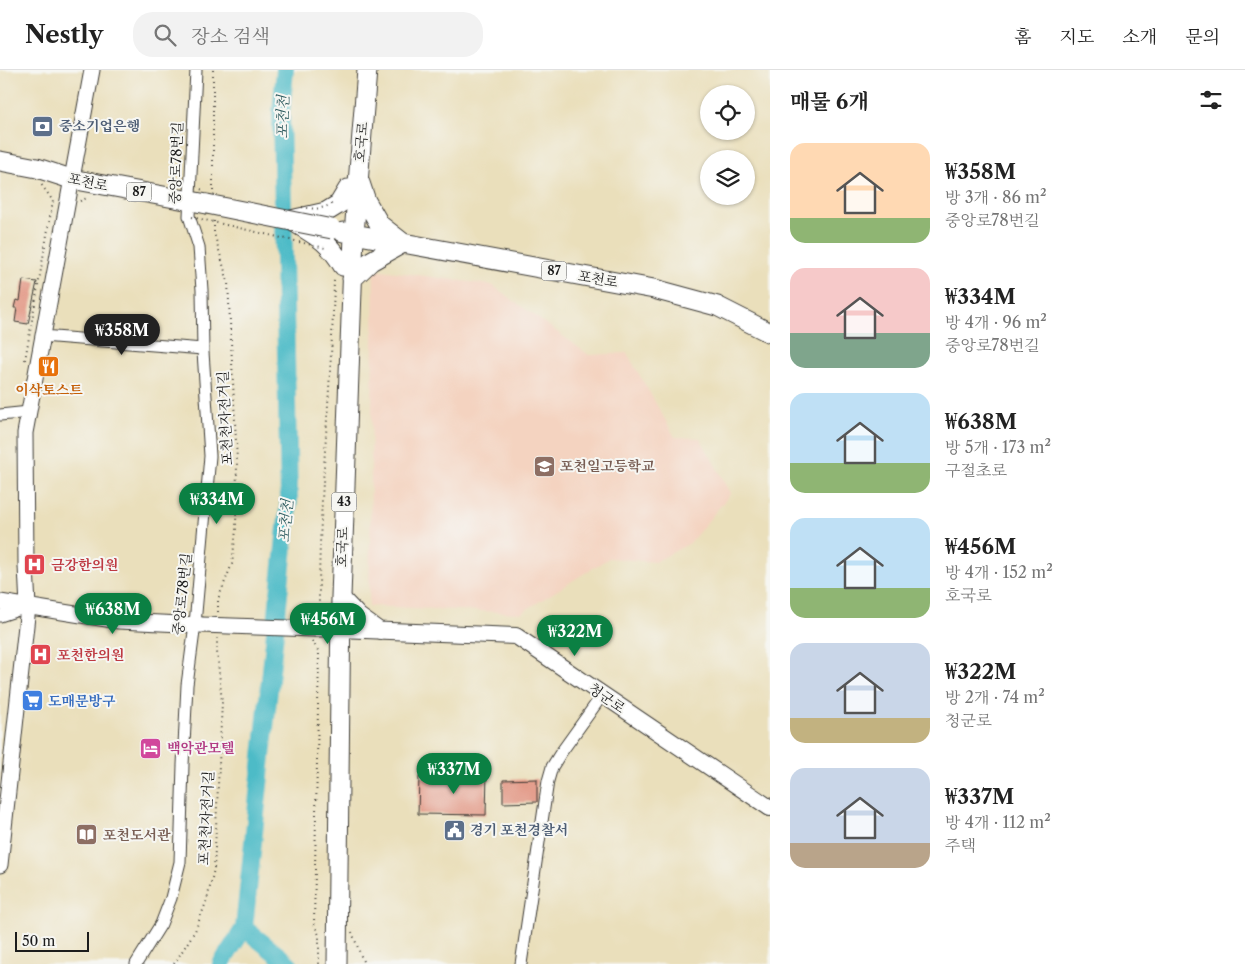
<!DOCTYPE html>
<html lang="ko">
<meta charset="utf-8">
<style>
:root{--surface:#fff;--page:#f2f2f2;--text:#222;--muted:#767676;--line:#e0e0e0;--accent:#0b8043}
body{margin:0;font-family:"Libre Caslon Text","Noto Serif KR",serif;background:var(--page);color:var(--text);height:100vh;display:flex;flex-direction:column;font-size:19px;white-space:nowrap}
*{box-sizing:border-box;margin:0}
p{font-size:16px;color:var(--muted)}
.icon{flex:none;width:28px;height:28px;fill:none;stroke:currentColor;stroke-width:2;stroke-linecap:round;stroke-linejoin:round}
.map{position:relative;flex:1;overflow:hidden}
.side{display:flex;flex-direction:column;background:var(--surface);width:475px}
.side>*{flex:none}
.buttons{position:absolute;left:700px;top:15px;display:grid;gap:10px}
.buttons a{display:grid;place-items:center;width:55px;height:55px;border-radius:50%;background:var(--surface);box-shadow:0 1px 4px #0004;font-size:25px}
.scale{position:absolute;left:15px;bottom:12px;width:74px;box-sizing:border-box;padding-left:5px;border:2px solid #1c1c1c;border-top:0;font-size:14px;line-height:18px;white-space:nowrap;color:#1c1c1c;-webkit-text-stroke:4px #f6f6f2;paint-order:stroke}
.price{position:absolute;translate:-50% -42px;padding:0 11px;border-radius:18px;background:var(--accent);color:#fff;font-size:16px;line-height:32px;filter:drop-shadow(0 1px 2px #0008)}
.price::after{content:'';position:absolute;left:50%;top:30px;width:15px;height:11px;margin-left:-8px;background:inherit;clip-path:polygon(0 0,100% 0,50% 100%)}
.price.on{background:#222;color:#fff}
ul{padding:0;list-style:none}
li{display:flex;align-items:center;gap:15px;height:125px;padding:0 20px}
li span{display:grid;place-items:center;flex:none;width:140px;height:100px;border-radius:15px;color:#555}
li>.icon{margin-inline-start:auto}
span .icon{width:60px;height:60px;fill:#fffc;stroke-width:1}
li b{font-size:21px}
h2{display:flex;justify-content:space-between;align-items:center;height:60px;padding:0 20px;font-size:21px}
header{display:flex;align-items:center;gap:30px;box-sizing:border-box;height:70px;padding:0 25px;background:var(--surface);border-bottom:1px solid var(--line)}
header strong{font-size:24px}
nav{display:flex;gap:28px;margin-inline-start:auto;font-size:18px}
.search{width:350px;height:45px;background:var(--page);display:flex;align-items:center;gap:12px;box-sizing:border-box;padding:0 18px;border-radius:20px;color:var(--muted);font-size:19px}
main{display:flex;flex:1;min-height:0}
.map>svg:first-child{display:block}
.built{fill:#f4d3c0}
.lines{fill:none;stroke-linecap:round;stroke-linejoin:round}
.river{stroke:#4ebbc7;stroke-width:18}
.building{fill:#e08c78}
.minor-casing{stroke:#3b3934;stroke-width:13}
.tertiary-casing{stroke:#3b3934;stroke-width:17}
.secondary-casing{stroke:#3b3934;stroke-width:18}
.primary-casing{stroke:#3b3934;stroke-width:21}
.path{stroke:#3b3934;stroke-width:2;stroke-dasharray:1 4;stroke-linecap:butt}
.minor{stroke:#fff;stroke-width:11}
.tertiary{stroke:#fff;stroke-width:15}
.secondary{stroke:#fff;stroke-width:16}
.primary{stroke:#fff;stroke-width:19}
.tertiary-bridge-casing{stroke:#3b3934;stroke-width:17;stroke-linecap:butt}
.primary-bridge-casing{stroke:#3b3934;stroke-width:21;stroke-linecap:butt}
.path-bridge{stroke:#3b3934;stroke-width:2;stroke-dasharray:1 4;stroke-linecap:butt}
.tertiary-bridge{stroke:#fff;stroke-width:15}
.primary-bridge{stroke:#fff;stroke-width:19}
.labels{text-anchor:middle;stroke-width:4;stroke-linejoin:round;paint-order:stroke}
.shield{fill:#f6f6f2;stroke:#5d5d5c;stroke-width:1}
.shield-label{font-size:12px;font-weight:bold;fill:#1c1c1c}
.service-label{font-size:14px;font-weight:bold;fill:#4e5e75;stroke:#f6f6f2;text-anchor:start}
.street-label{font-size:14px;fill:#1c1c1c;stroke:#f6f6f2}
.food-label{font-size:14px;font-weight:bold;fill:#c56008;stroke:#f6f6f2}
.education-label{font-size:14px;font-weight:bold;fill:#785e54;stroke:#f6f6f2;text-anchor:start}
.health-label{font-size:14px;font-weight:bold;fill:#be3a42;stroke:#f6f6f2;text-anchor:start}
.shop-label{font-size:14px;font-weight:bold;fill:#366cbe;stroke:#f6f6f2;text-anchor:start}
.hotel-label{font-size:14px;font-weight:bold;fill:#b23c85;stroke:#f6f6f2;text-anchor:start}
.water-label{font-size:15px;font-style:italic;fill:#305c60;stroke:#f6f6f2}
</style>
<header>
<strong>Nestly</strong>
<div class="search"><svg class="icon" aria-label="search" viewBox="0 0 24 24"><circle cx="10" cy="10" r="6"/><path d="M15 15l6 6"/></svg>장소 검색</div>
<nav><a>홈</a><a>지도</a><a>소개</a><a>문의</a></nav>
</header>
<main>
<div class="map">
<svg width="770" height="894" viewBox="0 0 770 894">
<rect width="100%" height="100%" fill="#f6f6f2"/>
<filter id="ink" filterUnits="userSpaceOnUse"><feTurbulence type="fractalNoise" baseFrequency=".02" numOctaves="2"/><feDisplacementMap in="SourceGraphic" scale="10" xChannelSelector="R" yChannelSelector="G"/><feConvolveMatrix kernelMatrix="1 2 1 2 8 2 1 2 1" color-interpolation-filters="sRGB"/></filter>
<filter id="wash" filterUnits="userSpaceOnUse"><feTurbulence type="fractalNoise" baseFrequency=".0096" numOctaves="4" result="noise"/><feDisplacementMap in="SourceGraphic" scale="20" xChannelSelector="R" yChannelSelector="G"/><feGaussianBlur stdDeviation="1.12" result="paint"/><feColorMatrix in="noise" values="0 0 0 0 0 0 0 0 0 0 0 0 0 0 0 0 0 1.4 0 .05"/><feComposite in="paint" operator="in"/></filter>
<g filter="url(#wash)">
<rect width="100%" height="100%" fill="#eadfbb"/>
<path class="built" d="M 374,199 L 492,215 L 589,285 L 627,283 L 675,367 L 700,368 L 731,423 L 690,473 L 655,492 L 609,488 L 521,543 L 369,536 Z"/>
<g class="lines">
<path class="river" d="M 244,858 L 289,894
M 221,894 L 244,858 L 289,429 L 281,43 L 285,0"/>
</g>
<g id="blocks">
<path class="building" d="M 23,210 L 37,212 L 28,254 L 15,252 L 17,238 L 14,238 L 16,230 L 20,231 Z
M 472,699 L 481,700 L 487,703 L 486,745 L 418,744 L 419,707 L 462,708 L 463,703 Z
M 537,709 L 537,732 L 503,733 L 503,710 Z"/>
</g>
</g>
<g filter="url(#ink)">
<use href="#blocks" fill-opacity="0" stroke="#3b3934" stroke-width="1"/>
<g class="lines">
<defs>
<path id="minor" d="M 42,266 L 203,279
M 0,345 L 29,342
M 0,546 L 27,537
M 136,894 L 161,854 L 171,828 L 180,792 L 183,695 L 187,615 L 195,554 L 210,386 L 203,282 L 202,220 L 199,177 L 189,146 L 196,0
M 521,894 L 548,711 L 552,697 L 560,684 L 603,624"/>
<path id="tertiary" d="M 0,532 L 119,551 L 202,555
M 315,559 L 340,559
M 0,795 L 28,537 L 26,496 L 25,363 L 92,0"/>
<path id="secondary" d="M 341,527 L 359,546 L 380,561
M 340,559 L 516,566 L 770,738"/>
<path id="primary" d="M 0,91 L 37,98 L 71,109 L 207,134
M 291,150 L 326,142 L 339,134 L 348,119
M 294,152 C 317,166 329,172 343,196
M 343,162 L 654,219 L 717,236 L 770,263
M 352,209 L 371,191 L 403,173 L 380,155 L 366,131 L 360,113
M 337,894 L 341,527 L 354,164 L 367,0"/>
</defs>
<use href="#minor" class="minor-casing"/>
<use href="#tertiary" class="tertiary-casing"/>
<use href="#secondary" class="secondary-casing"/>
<use href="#primary" class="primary-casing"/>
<path class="path" d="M 213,0 L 213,121
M 80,131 L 89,127
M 214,151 L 214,163 L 228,212 L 237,391 L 236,460 L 232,494 L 218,529 L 218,544
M 25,290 L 53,131 L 41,114
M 317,546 L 319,542 C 318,430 332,319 334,207
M 312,571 L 319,582 L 314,854 L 319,865 L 319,894
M 352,862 L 364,894
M 174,894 L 195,861 L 207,830 L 214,799 L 222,632 L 217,582 L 217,568"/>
<use href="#minor" class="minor"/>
<use href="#tertiary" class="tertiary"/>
<use href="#secondary" class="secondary"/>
<use href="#primary" class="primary"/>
<defs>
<path id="tertiary-bridge" d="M 202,555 L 315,559"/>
<path id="primary-bridge" d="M 207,134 L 332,159"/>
</defs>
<use href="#tertiary-bridge" class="tertiary-bridge-casing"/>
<use href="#primary-bridge" class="primary-bridge-casing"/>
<path class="path-bridge" d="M 196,118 L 204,120
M 302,137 C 316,140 323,139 335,132
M 192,147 L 325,178"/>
<use href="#tertiary-bridge" class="tertiary-bridge"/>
<use href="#primary-bridge" class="primary-bridge"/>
</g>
</g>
<defs>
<symbol id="bank-square" viewBox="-11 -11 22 22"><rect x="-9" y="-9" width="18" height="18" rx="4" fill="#5c6f8a" stroke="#f6f6f2"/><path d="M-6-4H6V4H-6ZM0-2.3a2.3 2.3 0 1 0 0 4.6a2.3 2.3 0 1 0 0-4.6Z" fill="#fff"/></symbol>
<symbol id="restaurant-square" viewBox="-11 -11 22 22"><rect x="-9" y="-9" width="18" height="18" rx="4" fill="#e8710a" stroke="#f6f6f2"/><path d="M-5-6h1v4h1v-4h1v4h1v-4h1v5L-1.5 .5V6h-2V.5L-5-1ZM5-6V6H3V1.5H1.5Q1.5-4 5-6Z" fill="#fff"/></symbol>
<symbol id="school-square" viewBox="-11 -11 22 22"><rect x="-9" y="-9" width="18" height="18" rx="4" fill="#8d6e63" stroke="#f6f6f2"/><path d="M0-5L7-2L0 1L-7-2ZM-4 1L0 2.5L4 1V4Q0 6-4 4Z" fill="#fff"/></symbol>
<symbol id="hospital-square" viewBox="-11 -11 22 22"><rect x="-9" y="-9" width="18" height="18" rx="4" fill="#e0444e" stroke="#f6f6f2"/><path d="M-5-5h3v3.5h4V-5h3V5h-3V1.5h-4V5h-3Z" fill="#fff"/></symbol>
<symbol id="supermarket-square" viewBox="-11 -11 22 22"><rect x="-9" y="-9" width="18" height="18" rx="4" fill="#3f7fe0" stroke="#f6f6f2"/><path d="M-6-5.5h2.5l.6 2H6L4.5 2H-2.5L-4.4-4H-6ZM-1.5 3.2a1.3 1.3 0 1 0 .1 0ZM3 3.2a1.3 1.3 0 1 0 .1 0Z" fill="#fff"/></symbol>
<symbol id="hotel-square" viewBox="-11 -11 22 22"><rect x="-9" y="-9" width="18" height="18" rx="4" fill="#d1479c" stroke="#f6f6f2"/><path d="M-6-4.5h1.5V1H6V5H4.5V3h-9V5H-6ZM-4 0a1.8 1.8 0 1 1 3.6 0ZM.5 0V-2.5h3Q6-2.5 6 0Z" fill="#fff"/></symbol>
<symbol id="civic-square" viewBox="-11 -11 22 22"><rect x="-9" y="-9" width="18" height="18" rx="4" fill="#5c6f8a" stroke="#f6f6f2"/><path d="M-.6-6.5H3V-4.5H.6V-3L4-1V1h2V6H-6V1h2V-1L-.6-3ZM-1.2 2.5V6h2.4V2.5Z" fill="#fff"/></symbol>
<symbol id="library-square" viewBox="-11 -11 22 22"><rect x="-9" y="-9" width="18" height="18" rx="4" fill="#8d6e63" stroke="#f6f6f2"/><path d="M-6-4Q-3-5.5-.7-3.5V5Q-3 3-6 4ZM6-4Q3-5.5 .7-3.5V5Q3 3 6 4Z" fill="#fff"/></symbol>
</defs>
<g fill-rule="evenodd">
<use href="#bank-square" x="30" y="44" width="25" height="25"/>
<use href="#restaurant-square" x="36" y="284" width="25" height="25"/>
<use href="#school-square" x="532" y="384" width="25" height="25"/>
<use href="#hospital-square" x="22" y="482" width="25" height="25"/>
<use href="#hospital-square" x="28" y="572" width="25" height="25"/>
<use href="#supermarket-square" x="20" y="618" width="25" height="25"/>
<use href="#hotel-square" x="138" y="666" width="25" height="25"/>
<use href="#civic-square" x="442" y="748" width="25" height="25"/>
<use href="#library-square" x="74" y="752" width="25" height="25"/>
</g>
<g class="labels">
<g class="shield">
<rect x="126.5" y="112.5" width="25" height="19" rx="4"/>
<rect x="541.5" y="191.5" width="25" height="19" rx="4"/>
<rect x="331.5" y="422.5" width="25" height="19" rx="4"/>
</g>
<g class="shield-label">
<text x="139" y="126">87</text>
<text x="554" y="205">87</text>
<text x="344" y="436">43</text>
</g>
<g class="service-label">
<text x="59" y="61">중소기업은행</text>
<text x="470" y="765">경기 포천경찰서</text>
</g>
<g class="street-label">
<text transform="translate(361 72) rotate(-85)" y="5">호국로</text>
<text transform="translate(176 93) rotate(-88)" y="5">중앙로78번길</text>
<text transform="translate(88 112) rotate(12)" y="5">포천로</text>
<text transform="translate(598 209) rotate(10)" y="5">포천로</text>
<text transform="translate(225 348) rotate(-93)" y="5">포천천자전거길</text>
<text transform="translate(342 477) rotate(-88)" y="5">호국로</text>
<text transform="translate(182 524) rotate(-84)" y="5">중앙로78번길</text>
<text transform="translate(607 628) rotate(35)" y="5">청군로</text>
<text transform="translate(206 748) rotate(-87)" y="5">포천천자전거길</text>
</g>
<g class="food-label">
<text x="49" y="325">이삭토스트</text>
</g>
<g class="education-label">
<text x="560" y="401">포천일고등학교</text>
<text x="103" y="770">포천도서관</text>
</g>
<g class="health-label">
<text x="51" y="500">금강한의원</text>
<text x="57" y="590">포천한의원</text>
</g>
<g class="shop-label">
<text x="48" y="636">도매문방구</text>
</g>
<g class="hotel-label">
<text x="167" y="683">백악관모텔</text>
</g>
<g class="water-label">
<text transform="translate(283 47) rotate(-89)" y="5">포천천</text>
<text transform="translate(286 451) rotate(-85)" y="5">포천천</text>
</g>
</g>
</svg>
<div class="buttons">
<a><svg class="icon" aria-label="locate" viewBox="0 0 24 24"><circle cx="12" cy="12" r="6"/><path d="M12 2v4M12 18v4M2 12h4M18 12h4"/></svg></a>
<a><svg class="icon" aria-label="layers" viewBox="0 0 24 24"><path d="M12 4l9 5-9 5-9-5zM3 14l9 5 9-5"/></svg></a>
</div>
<div class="scale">50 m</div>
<b class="price on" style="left:122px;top:286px">₩358M</b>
<b class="price" style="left:217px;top:455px">₩334M</b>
<b class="price" style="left:113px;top:565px">₩638M</b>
<b class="price" style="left:328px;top:575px">₩456M</b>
<b class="price" style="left:575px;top:587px">₩322M</b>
<b class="price" style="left:454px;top:725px">₩337M</b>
</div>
<section class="side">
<h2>매물 6개<svg class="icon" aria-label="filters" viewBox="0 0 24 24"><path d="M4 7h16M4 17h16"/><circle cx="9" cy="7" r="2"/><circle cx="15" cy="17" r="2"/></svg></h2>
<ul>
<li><span style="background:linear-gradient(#ffd9b3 75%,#8fb573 0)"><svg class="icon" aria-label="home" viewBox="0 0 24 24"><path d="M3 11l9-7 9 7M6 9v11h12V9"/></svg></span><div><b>₩358M</b><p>방 3개 · 86 m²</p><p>중앙로78번길</p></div></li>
<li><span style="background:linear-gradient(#f6c9c9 65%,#7fa58c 0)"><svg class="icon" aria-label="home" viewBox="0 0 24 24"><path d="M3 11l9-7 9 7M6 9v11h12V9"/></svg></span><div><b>₩334M</b><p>방 4개 · 96 m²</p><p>중앙로78번길</p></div></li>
<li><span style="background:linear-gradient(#bfe0f5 70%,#8fb573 0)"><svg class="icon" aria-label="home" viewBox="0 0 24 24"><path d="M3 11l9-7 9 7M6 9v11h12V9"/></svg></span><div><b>₩638M</b><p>방 5개 · 173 m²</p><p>구절초로</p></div></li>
<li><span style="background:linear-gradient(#bfe0f5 70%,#8fb573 0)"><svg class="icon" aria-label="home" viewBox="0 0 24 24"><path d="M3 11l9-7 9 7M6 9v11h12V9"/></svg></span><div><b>₩456M</b><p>방 4개 · 152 m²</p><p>호국로</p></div></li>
<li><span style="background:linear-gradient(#c9d6e8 75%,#c2b280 0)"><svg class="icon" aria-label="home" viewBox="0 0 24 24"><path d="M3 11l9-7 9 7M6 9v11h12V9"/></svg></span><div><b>₩322M</b><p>방 2개 · 74 m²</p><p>청군로</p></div></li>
<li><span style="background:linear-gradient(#c9d6e8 75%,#b9a48a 0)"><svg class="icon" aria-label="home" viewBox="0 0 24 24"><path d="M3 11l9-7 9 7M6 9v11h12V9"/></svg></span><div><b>₩337M</b><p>방 4개 · 112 m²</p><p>주택</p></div></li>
</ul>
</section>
</main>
